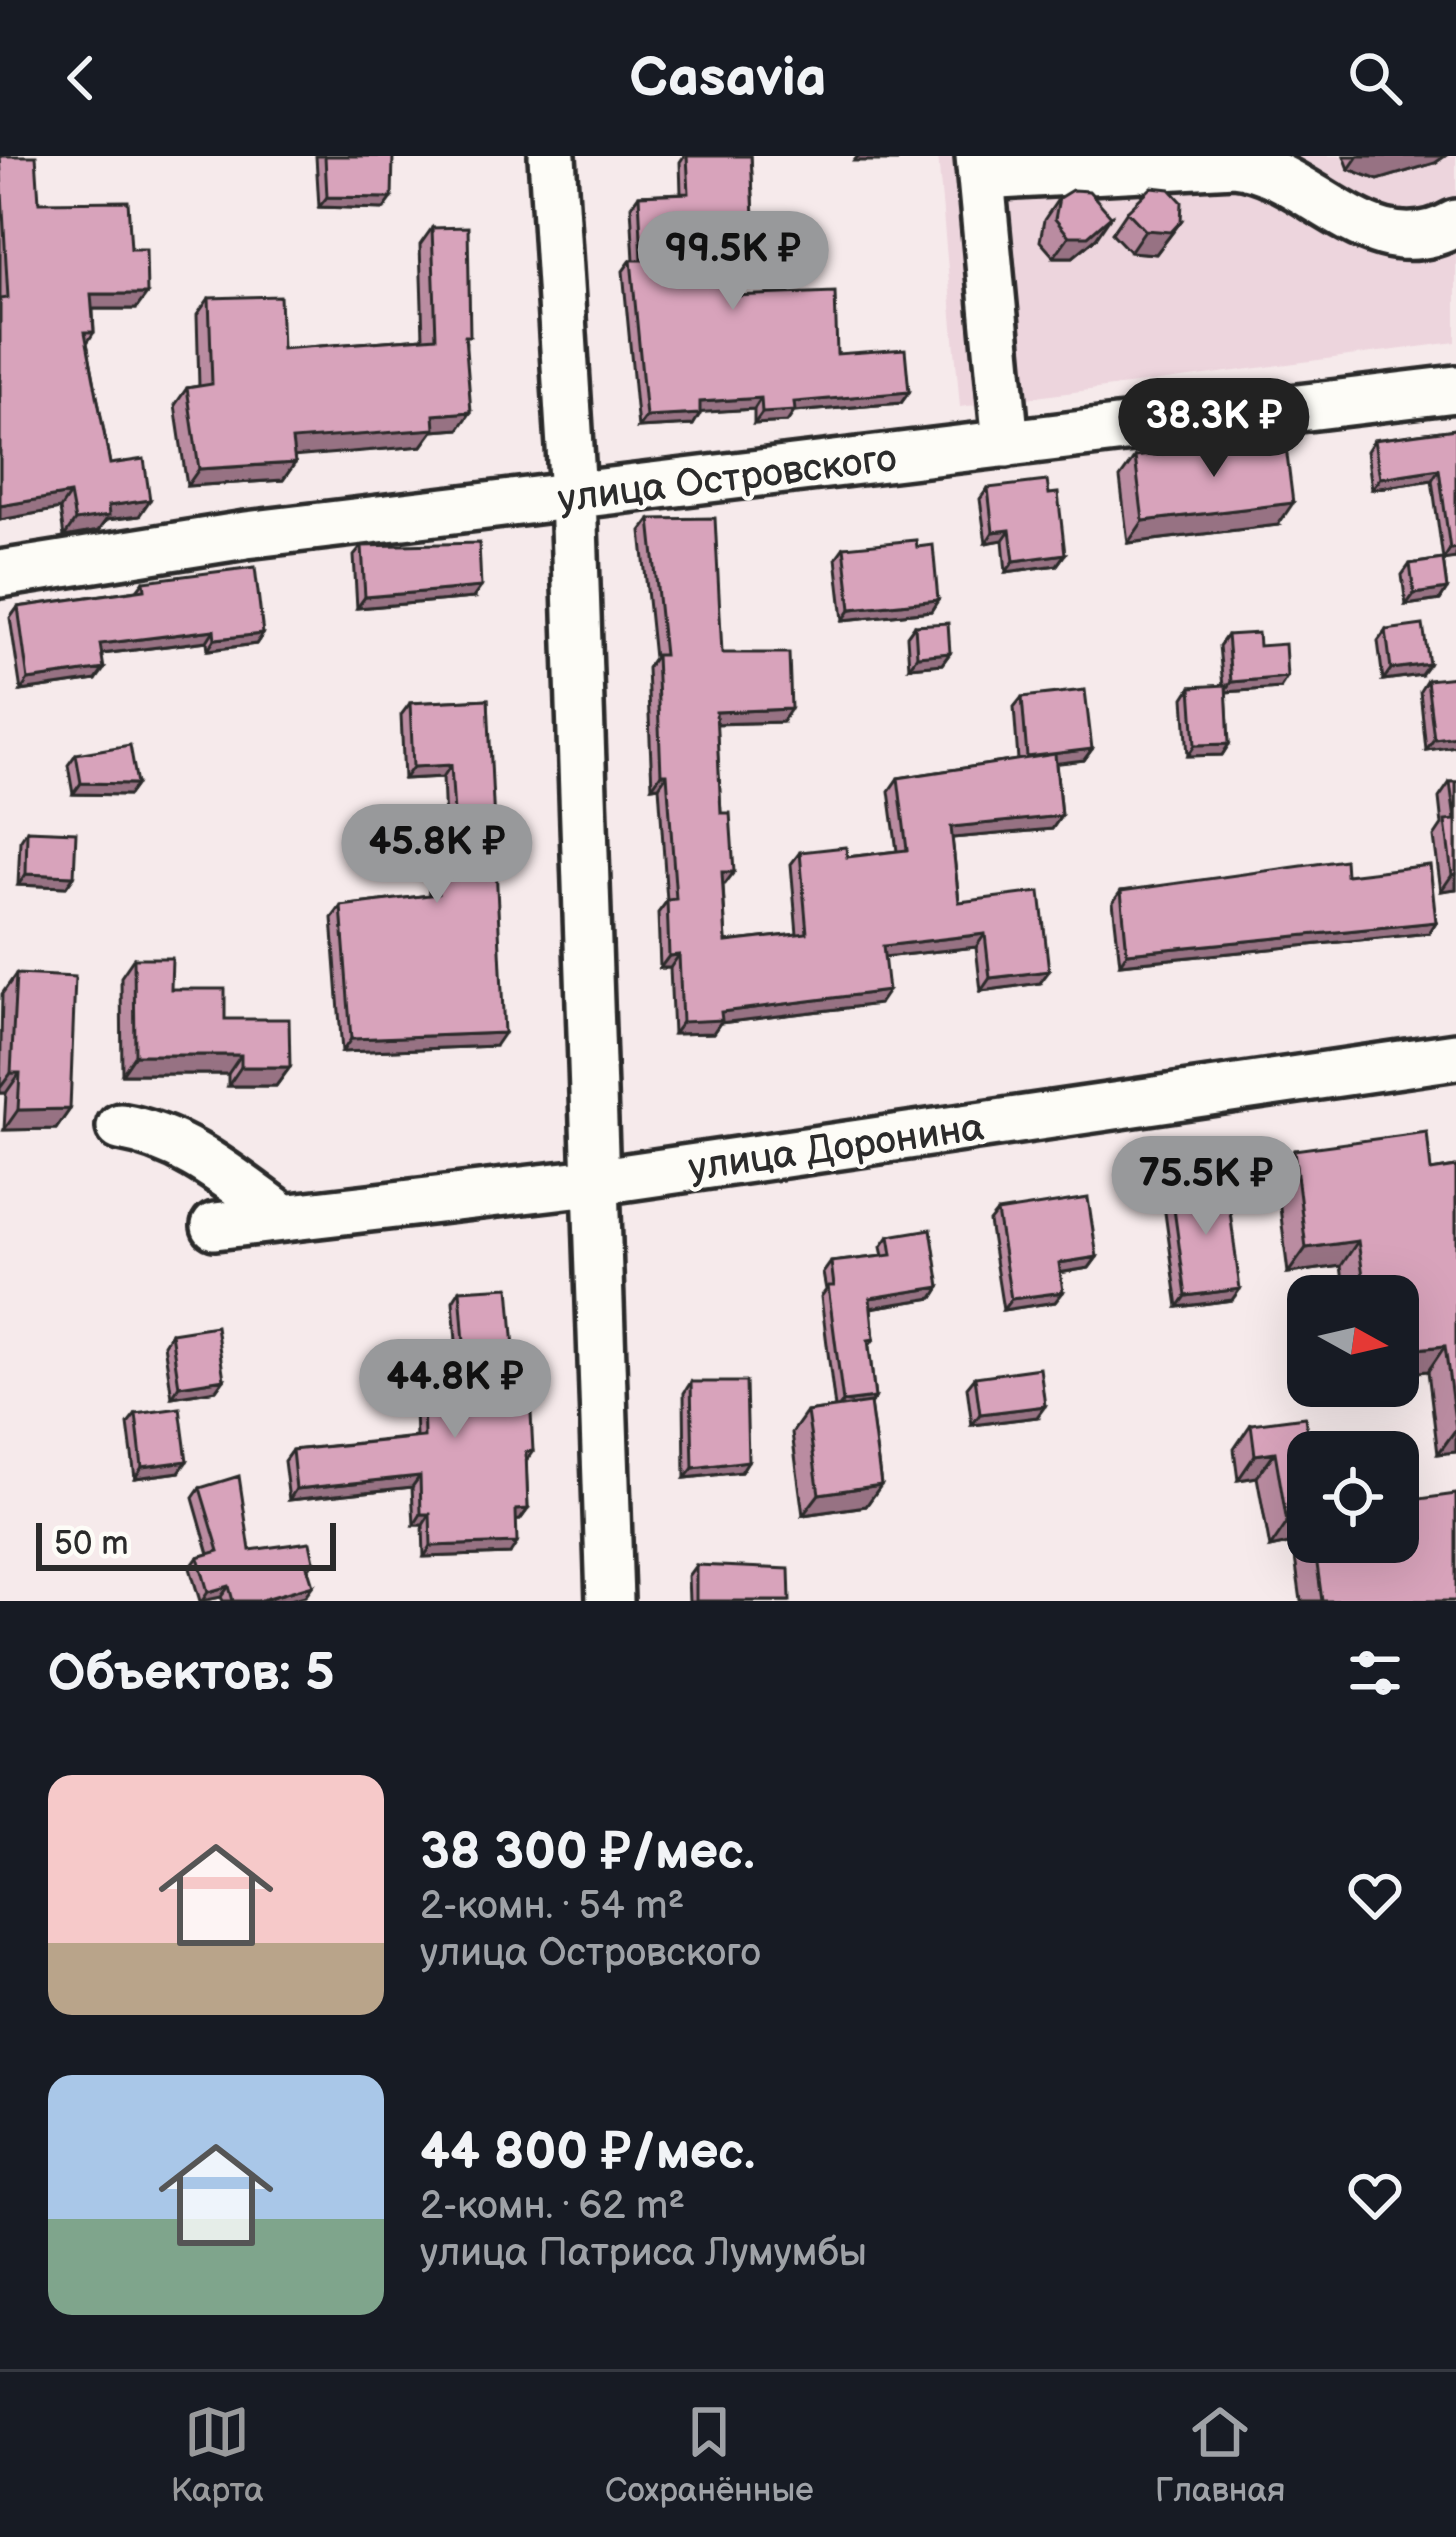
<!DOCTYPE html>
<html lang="ru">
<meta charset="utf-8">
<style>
:root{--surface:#171b24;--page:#20242c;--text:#f1f3f6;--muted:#9ea1a6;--line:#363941;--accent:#98999b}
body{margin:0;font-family:"Balsamiq Sans",sans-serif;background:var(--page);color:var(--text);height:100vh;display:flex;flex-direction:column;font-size:45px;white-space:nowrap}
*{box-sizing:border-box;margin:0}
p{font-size:39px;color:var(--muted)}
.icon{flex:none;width:66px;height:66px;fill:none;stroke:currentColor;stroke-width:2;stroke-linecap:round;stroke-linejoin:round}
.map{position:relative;height:1445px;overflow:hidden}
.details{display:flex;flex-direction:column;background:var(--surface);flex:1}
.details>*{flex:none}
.needle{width:78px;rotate:98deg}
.buttons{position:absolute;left:1287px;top:1119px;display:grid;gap:24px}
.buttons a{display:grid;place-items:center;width:132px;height:132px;border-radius:24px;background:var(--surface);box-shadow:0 12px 48px #0002;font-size:60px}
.scale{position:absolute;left:36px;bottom:30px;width:300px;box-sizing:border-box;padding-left:12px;border:6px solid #2b2b2b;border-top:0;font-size:33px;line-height:42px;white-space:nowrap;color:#2b2b2b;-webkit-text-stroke:9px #fdfcf7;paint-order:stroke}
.price{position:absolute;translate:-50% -102px;padding:0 27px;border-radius:42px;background:var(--accent);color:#111;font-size:39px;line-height:78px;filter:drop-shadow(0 3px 6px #0008)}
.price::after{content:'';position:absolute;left:50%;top:72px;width:36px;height:27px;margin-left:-18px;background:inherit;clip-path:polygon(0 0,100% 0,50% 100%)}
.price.selected{background:#222;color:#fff}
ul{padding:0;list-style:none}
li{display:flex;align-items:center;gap:36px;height:300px;padding:0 48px}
li span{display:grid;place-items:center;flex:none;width:336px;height:240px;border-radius:24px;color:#555}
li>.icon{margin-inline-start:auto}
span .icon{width:144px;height:144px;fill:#fffc;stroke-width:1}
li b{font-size:51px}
h2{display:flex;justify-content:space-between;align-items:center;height:144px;padding:0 48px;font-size:51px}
header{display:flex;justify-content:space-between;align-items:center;height:156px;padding:0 48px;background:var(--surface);font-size:54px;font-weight:600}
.tabs{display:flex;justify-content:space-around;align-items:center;height:168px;border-top:3px solid var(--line);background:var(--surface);font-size:33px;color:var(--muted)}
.tabs a{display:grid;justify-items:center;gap:6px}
.tabs .selected{color:var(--accent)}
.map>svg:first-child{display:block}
.built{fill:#edd5dd}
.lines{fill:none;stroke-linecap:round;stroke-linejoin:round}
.minor-casing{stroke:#2b2b2b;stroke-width:54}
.minor{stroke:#fdfcf7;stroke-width:45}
.wall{fill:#ba8ca1;stroke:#2b2b2b;stroke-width:3}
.shaded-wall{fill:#977283;stroke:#2b2b2b;stroke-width:3}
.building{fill:#d8a3bb;stroke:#2b2b2b;stroke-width:3}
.labels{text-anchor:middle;stroke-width:9;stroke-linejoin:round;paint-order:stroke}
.street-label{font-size:39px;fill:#2b2b2b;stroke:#fdfcf7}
</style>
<header><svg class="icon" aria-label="back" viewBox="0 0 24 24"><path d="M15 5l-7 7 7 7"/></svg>Casavia<svg class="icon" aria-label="search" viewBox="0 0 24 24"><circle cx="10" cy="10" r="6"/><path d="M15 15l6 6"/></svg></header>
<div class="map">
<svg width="1456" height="1445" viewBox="0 0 1456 1445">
<rect width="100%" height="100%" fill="#f6eaeb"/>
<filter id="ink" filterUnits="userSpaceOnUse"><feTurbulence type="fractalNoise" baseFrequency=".00833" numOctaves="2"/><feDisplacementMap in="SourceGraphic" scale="24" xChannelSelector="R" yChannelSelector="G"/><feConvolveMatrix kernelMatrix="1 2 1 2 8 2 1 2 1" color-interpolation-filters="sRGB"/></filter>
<g filter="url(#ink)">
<path class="built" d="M 938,0 L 1456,0 L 1456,186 L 960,251 Z"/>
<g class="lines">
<defs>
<path id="minor" d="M 552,0 L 573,339 L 610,1445
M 979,0 L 1006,288
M 981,21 L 1234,7 C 1311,15 1371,116 1456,67
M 0,418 L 246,379 L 1456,233
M 120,971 C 184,982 229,1021 281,1059
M 215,1070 L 600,1025 L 1456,900"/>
</defs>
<use href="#minor" class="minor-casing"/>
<use href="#minor" class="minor"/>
</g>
<path class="wall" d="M 0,0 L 39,46 L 131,93 L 136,153 L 93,153 L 94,176 L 87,187 L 110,308 L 139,360 L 106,364 L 98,375 L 64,381 L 60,353 L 0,364 Z
M 316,0 L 393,0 L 384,53 L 319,51 Z
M 684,0 L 751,0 L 754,62 L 746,73 L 728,74 L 732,140 L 909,236 L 901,247 L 794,256 L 787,266 L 754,268 L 754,253 L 700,256 L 693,269 L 638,272 L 623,115 L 631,104 L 634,104 L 631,50 L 639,39 L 681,37 L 680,6 Z
M 1344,0 L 1445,0 L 1435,7 L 1378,24 L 1349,13 Z
M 1059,42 L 1096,82 L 1073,101 L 1054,101 L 1040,85 L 1044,64 Z
M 1127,55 L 1181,65 L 1156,98 L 1130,96 L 1112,77 Z
M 432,72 L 466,186 L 459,273 L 432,275 L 422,290 L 294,300 L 295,307 L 283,324 L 187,330 L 175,249 L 187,232 L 199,230 L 197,159 L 209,142 L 282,193 L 423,182 L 420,89 Z
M 1456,273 L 1456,402 L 1443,403 L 1447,433 L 1440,444 L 1406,449 L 1402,419 L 1410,408 L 1443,403 L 1432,324 L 1372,333 L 1367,295 L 1374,284 Z
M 1135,301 L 1278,369 L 1128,387 L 1120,322 Z
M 988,332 L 1065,398 L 1057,409 L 1006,416 L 1003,384 L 986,387 L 980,343 Z
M 650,363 L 722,497 L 782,566 L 716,568 L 721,657 L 734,716 L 723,728 L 726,786 L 797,778 L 791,708 L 800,696 L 847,701 L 897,695 L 889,635 L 898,622 L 1018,604 L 1014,551 L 1022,541 L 1092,593 L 1084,604 L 1056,607 L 1061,660 L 1052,673 L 952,682 L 959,746 L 1040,827 L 981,835 L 976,791 L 884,801 L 879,848 L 720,867 L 713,877 L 673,878 L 670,812 L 660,812 L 658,757 L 667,745 L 659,630 L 652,631 L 647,512 L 654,502 L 641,375 Z
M 362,390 L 473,442 L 357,452 L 354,400 Z
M 844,391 L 917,391 L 938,444 L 931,455 L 843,464 L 836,402 Z
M 144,425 L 263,478 L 256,488 L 208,494 L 207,485 L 102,498 L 96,524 L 21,535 L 10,462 L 18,451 L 137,434 Z
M 915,469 L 950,497 L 942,508 L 909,511 L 907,480 Z
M 1386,474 L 1421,519 L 1383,524 L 1378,485 Z
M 1227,479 L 1259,490 L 1280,532 L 1226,536 L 1229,588 L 1222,599 L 1188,600 L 1184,542 L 1191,531 L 1223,530 L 1219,490 Z
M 1427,524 L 1456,590 L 1426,594 L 1420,535 Z
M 488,543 L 495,890 L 342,896 L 332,762 L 341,750 L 429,739 L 426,705 L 434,692 L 446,691 L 443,621 L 404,623 L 401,559 L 410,547 Z
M 76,598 L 137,628 L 129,639 L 73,638 L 68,609 Z
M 1450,626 L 1456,626 L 1456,733 L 1441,735 L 1434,681 L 1442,669 L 1439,642 Z
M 27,674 L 74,720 L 66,731 L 18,729 L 20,685 Z
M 1346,719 L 1436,766 L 1429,777 L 1120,808 L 1113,746 L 1121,735 Z
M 134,802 L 171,833 L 225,863 L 290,911 L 276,930 L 228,930 L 228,918 L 122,918 L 121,821 Z
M 16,818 L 70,953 L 56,973 L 4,974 L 6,937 L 0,937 L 2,838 Z
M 1294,994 L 1431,1015 L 1456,1011 L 1456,1296 L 1438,1298 L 1428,1215 L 1398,1140 L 1345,1140 L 1341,1110 L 1288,1117 L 1276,1019 Z
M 1171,1031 L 1232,1144 L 1178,1151 L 1163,1042 Z
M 997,1056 L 1097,1101 L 1089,1112 L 1060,1117 L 1063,1136 L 1055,1146 L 1003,1154 L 989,1066 Z
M 889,1080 L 940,1131 L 933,1142 L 871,1152 L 874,1183 L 869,1190 L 875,1242 L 870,1248 L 881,1329 L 866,1350 L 803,1359 L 792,1277 L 807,1256 L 835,1252 L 821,1141 L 826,1134 L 823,1117 L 831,1106 L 883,1100 L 881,1091 Z
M 460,1134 L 518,1240 L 533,1295 L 526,1305 L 528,1353 L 520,1364 L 516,1364 L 510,1398 L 424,1401 L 423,1369 L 414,1369 L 412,1331 L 289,1344 L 284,1305 L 292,1294 L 416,1281 L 415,1253 L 423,1242 L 460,1239 L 453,1145 Z
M 171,1177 L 224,1223 L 216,1234 L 172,1241 L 164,1188 Z
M 975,1221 L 1037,1261 L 972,1269 L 967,1231 Z
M 691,1226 L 748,1305 L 741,1316 L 685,1322 L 684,1237 Z
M 136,1258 L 179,1316 L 135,1322 L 128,1268 Z
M 1251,1268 L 1308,1296 L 1308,1386 L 1398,1386 L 1456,1445 L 1301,1445 L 1293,1387 L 1270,1392 L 1257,1321 L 1238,1324 L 1234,1293 Z
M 200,1332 L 250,1394 L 314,1405 L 308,1414 L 305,1440 L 286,1445 L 223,1445 L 221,1441 L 200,1445 L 190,1412 L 198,1401 L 209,1398 L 193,1342 Z
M 696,1409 L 790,1445 L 689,1445 L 688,1420 Z"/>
<path class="shaded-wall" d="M 858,0 L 901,0 L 897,5 L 854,5 Z
M 1358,0 L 1445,0 L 1435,7 L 1378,24 L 1349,13 Z
M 327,41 L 392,42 L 384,53 L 319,51 Z
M 1111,60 L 1096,82 L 1073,101 L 1054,101 L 1069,80 Z
M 754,62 L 746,73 L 720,74 L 728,63 Z
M 1181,65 L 1156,98 L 1130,96 L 1145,74 Z
M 91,138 L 147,138 L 136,153 L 81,153 Z
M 909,236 L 901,247 L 794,256 L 787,266 L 754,268 L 762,257 L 794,246 Z
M 761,242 L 754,253 L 692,257 L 700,246 Z
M 471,256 L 459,273 L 433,275 L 422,290 L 280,302 L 292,284 L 434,259 Z
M 700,258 L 693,269 L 638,272 L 646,261 Z
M 295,307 L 283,324 L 187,330 L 199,313 Z
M 1439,313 L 1432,324 L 1372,333 L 1380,322 Z
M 70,338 L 60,353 L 0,364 L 0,350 Z
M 150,344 L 139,360 L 106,364 L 98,375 L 64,381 L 75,365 L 108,350 Z
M 1293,347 L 1278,369 L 1128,387 L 1143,365 Z
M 1010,374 L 1003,384 L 986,387 L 993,376 Z
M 1456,392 L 1456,402 L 1443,404 L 1450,393 Z
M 1065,398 L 1057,409 L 1006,416 L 1014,405 Z
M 481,431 L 473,442 L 357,452 L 365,441 Z
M 1447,433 L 1440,444 L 1406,449 L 1414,438 Z
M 938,444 L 931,455 L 843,464 L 851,453 Z
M 214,474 L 207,485 L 93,499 L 100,488 Z
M 263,478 L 256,488 L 208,494 L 215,483 Z
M 950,497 L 942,508 L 909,511 L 917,500 Z
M 1429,508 L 1421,519 L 1383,524 L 1391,513 Z
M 104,513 L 96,524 L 21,535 L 28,524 Z
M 1287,521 L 1280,532 L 1224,536 L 1231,526 Z
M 791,553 L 782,566 L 707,568 L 716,556 Z
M 1456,580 L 1456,590 L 1426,594 L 1434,583 Z
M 1229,588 L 1222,599 L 1188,600 L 1195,589 Z
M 1092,593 L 1084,604 L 1019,612 L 1027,601 Z
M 451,609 L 443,621 L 404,623 L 413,611 Z
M 661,618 L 667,618 L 659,630 L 652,631 Z
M 81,627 L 137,628 L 129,639 L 73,638 Z
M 1061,660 L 1052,673 L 942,683 L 951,671 Z
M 722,716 L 734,716 L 725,728 L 713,729 Z
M 26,718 L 74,720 L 66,731 L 18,729 Z
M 1456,718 L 1456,733 L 1441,735 L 1452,719 Z
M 1436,766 L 1429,777 L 1120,808 L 1127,797 Z
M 985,778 L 976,791 L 874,802 L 883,790 Z
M 679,799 L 670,812 L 660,812 L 669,800 Z
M 1049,815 L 1040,827 L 981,835 L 990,822 Z
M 888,835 L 879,848 L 720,867 L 713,877 L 673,878 L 682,866 L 721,856 Z
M 504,877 L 495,890 L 342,896 L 351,883 Z
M 135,899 L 241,899 L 228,918 L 122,918 Z
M 241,911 L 290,911 L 276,930 L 228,930 Z
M 11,917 L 20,917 L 6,937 L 0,937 L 0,932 Z
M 70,953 L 56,973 L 4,974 L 18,954 Z
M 1358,1085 L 1341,1110 L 1288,1117 L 1306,1092 Z
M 1097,1101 L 1089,1112 L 1051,1118 L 1059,1107 Z
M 940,1131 L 933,1142 L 863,1153 L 870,1142 Z
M 1240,1133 L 1232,1144 L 1178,1151 L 1186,1140 Z
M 1063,1136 L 1055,1146 L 1003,1154 L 1011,1143 Z
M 1445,1190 L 1428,1215 L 1398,1218 L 1398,1195 Z
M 224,1223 L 216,1234 L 172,1241 L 179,1230 Z
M 875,1242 L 867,1253 L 835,1257 L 843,1246 Z
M 1045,1250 L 1037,1261 L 972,1269 L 980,1258 Z
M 1456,1273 L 1456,1296 L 1438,1298 Z
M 1275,1296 L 1257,1321 L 1238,1324 L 1255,1299 Z
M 187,1305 L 179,1316 L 135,1322 L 142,1311 Z
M 748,1305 L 741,1316 L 685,1322 L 693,1312 Z
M 420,1320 L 412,1331 L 289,1344 L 296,1333 Z
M 881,1329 L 866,1350 L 803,1359 L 819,1338 Z
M 528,1353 L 520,1364 L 508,1365 L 516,1354 Z
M 421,1358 L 430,1358 L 423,1369 L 414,1369 Z
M 1308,1363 L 1308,1367 L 1293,1387 L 1270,1392 L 1287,1367 Z
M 517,1387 L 510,1398 L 424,1401 L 431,1390 Z
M 313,1429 L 305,1440 L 286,1445 L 258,1445 Z
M 229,1430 L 221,1441 L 202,1445 L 208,1436 Z"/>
<path class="building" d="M 0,0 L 36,0 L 39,46 L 128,45 L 131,93 L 146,93 L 147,138 L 91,138 L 94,176 L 85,176 L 110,308 L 144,303 L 150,344 L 108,350 L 109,360 L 75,365 L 70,338 L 0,350 L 0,143 L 8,142 Z
M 325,0 L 393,0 L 392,42 L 327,41 Z
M 687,0 L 751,0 L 754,62 L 728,63 L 732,140 L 835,136 L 837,198 L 905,193 L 909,236 L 794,246 L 795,255 L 762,257 L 761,242 L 700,246 L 700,258 L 646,261 L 631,104 L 642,104 L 639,39 L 689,37 Z
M 1152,31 L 1170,33 L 1182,46 L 1181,65 L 1171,76 L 1145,74 L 1127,55 Z
M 1072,34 L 1089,35 L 1111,60 L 1088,80 L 1069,80 L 1055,63 L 1059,42 Z
M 468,71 L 470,180 L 465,180 L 471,256 L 434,259 L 435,273 L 292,284 L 295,307 L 199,313 L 187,232 L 212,228 L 209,142 L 280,140 L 282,193 L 436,181 L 432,72 Z
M 1456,273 L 1456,392 L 1450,393 L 1439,313 L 1380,322 L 1374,284 Z
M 1285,283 L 1293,347 L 1143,365 L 1135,301 Z
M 1047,325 L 1049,338 L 1058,337 L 1065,398 L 1014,405 L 1010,374 L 993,376 L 988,332 Z
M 715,362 L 722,497 L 789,497 L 791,553 L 716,556 L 721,657 L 730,657 L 734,716 L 722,716 L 726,786 L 807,777 L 800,696 L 846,691 L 847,701 L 907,694 L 898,622 L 1055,598 L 1061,660 L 951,671 L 959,746 L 1040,736 L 1049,815 L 990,822 L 985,778 L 883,790 L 888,835 L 721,856 L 722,864 L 682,866 L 679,799 L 669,800 L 667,744 L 676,743 L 667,618 L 661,618 L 656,499 L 664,499 L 650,363 Z
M 916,384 L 917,391 L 933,389 L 938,444 L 851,453 L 844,391 Z
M 479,387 L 481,431 L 365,441 L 362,390 Z
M 1443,403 L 1447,433 L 1414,438 L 1410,408 Z
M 255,411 L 263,478 L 215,483 L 214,474 L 100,488 L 104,513 L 28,524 L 18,451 L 145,433 L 144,425 Z
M 948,467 L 950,497 L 917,500 L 915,469 Z
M 1423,469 L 1429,508 L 1391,513 L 1386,474 Z
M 1258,477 L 1259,490 L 1285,488 L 1287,521 L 1231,526 L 1227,479 Z
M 1456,521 L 1456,580 L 1434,583 L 1427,524 Z
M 1226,529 L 1229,588 L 1195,589 L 1191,531 Z
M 1085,534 L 1092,593 L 1027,601 L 1022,541 Z
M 488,543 L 504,877 L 351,883 L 341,750 L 438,738 L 434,692 L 456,691 L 451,609 L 413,611 L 410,547 Z
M 130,589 L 137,628 L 81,627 L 76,598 Z
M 1450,626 L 1456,626 L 1456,718 L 1452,719 L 1445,665 L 1455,664 Z
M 27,674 L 76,676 L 74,720 L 26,718 Z
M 1345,704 L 1346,719 L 1430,709 L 1436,766 L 1127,797 L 1121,735 Z
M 134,802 L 172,802 L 171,833 L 225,833 L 225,863 L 289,863 L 290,911 L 241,911 L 241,899 L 135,899 Z
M 16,818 L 75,821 L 70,953 L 18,954 L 20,917 L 11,917 Z
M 1427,976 L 1431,1015 L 1456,1011 L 1456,1273 L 1445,1190 L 1398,1195 L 1398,1140 L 1366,1140 L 1358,1085 L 1306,1092 L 1294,994 Z
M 1226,1024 L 1240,1133 L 1186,1140 L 1171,1031 Z
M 1088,1042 L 1097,1101 L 1059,1107 L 1063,1136 L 1011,1143 L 997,1056 Z
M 931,1073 L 940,1131 L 870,1142 L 874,1183 L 868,1184 L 875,1242 L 843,1246 L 828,1130 L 834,1130 L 831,1106 L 892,1099 L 889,1080 Z
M 509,1131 L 518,1240 L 530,1239 L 533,1295 L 526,1296 L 528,1353 L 516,1354 L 517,1387 L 431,1390 L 430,1358 L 421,1358 L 420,1320 L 296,1333 L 292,1294 L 424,1281 L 423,1242 L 468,1239 L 460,1134 Z
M 216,1170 L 224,1223 L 179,1230 L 171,1177 Z
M 1040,1212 L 1045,1250 L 980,1258 L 975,1221 Z
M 691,1226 L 746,1226 L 748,1305 L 693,1312 Z
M 870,1247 L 881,1329 L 819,1338 L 807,1256 Z
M 180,1252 L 187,1305 L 142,1311 L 136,1258 Z
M 1305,1261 L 1310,1296 L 1308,1363 L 1287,1367 L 1275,1296 L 1255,1299 L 1251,1268 Z
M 239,1320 L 250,1394 L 310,1386 L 314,1405 L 306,1407 L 313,1429 L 258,1445 L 233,1445 L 229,1430 L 208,1436 L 198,1401 L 219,1395 L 200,1332 Z
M 1456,1338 L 1456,1445 L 1322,1445 L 1314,1386 L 1398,1386 L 1398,1346 Z
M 696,1409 L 789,1413 L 790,1445 L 696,1445 Z"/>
</g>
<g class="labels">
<g class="street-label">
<text transform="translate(727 321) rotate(-7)" y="14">улица Островского</text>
<text transform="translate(836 990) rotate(-8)" y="14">улица Доронина</text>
</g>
</g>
</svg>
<div class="buttons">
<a><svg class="needle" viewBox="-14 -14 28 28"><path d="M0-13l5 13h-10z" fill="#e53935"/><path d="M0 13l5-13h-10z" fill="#9ea1a6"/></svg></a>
<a><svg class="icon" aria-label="locate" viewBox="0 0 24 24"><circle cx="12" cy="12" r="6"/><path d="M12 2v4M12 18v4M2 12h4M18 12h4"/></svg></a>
</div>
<div class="scale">50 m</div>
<b class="price" style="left:733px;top:157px">99.5K ₽</b>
<b class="price selected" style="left:1214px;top:324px">38.3K ₽</b>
<b class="price" style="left:437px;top:750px">45.8K ₽</b>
<b class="price" style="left:1206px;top:1082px">75.5K ₽</b>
<b class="price" style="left:455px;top:1285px">44.8K ₽</b>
</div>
<section class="details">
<h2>Объектов: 5<svg class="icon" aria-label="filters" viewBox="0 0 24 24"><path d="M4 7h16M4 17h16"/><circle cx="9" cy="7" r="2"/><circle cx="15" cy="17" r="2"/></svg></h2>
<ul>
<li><span style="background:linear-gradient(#f6c9c9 70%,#b9a48a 0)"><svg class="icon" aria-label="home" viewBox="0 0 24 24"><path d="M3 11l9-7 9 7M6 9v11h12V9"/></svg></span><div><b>38 300 ₽/мес.</b><p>2-комн. · 54 m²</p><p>улица Островского</p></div><svg class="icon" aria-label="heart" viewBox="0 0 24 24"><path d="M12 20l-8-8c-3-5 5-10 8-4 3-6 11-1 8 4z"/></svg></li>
<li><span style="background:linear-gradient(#a9c7e8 60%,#7fa58c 0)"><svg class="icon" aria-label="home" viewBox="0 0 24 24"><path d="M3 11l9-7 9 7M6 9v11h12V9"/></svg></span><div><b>44 800 ₽/мес.</b><p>2-комн. · 62 m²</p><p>улица Патриса Лумумбы</p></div><svg class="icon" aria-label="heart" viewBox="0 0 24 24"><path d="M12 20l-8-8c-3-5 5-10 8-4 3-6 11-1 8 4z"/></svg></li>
</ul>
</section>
<nav class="tabs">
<a class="selected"><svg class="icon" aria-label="map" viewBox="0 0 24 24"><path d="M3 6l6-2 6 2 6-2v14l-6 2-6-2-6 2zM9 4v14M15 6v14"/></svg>Карта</a>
<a><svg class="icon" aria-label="saved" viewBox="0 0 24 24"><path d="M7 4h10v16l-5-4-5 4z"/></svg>Сохранённые</a>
<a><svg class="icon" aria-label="home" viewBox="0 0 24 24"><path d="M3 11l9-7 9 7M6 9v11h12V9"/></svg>Главная</a>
</nav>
